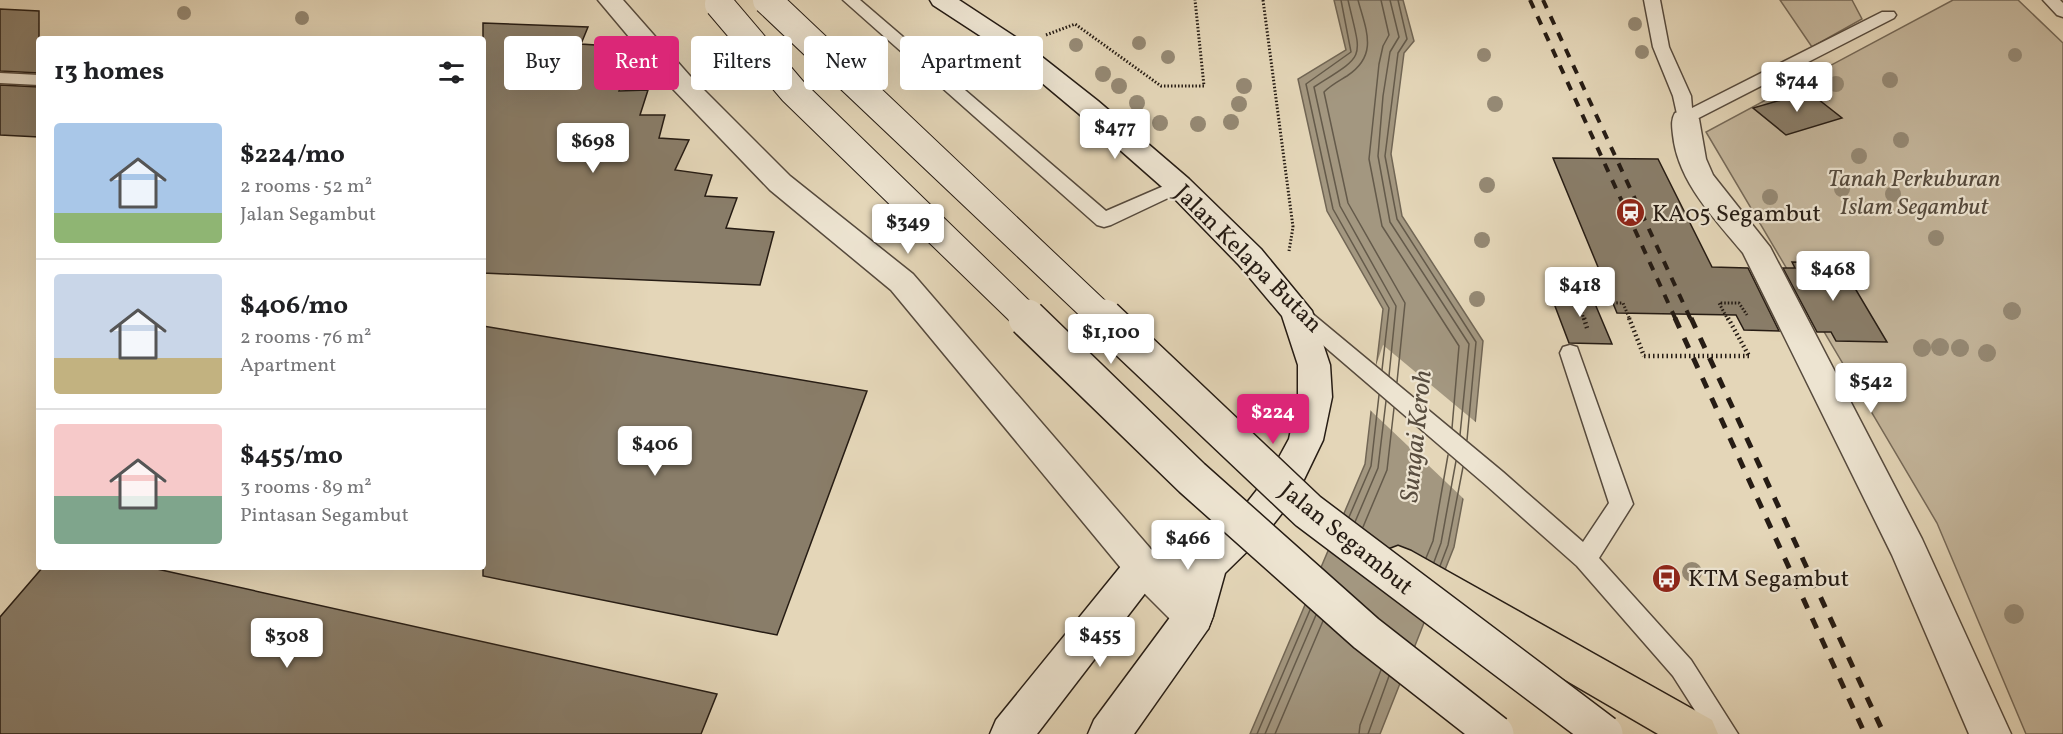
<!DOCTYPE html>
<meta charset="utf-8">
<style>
:root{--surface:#fff;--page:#f2f2f2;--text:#202124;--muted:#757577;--line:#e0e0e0;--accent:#db2777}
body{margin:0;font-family:Vollkorn,serif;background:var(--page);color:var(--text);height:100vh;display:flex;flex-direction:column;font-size:22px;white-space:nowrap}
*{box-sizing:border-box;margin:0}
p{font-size:20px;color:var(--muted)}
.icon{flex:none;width:33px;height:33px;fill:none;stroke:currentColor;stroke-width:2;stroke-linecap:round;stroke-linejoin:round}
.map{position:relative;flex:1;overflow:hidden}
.sheet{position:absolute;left:36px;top:36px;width:450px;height:534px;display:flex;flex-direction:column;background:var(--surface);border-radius:6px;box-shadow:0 6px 24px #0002}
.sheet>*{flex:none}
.top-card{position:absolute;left:504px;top:36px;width:570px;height:54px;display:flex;gap:12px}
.price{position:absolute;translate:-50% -51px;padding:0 14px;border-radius:6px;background:#fff;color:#222;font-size:20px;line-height:39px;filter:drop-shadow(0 2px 3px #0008)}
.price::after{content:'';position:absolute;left:50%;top:36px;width:18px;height:14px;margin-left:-9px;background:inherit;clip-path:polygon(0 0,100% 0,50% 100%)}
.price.on{background:var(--accent);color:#fff}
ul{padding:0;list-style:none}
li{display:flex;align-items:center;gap:18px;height:150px;padding:0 18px}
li+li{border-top:2px solid var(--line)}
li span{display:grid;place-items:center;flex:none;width:168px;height:120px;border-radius:6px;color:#555}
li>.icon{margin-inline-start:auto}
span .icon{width:72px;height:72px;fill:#fffc;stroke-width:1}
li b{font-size:26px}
h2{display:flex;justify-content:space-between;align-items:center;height:72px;padding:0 18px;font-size:26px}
.pill{padding:0 21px;border-radius:6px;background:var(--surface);box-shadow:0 6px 24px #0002;font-size:21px;line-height:54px}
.pill.on{background:var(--accent);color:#fff}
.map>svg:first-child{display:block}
.green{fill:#c4b69c;stroke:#756958;stroke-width:1.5}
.water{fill:#a39780;stroke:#716655;stroke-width:1.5}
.pier{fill:#e4d6b8}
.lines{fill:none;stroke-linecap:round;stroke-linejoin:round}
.shore{stroke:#645a4a;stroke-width:1.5}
.building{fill:#897d69;stroke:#261c14;stroke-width:1.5}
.service-casing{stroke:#564a3d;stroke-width:3}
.minor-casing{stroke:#564a3d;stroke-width:3}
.secondary-casing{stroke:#261c14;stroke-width:3}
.motorway-casing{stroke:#261c14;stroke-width:3}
.path-far1{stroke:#261c14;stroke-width:3;stroke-dasharray:1.5 2;stroke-linecap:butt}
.path{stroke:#261c14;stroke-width:4.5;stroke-dasharray:1.5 3;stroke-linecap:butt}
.service{fill:#ede4d1;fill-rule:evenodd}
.minor{fill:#ede4d1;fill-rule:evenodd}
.secondary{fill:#ede4d1;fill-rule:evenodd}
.motorway{fill:#e4d6b8;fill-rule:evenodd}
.rail-far1{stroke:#261c14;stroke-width:4;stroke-dasharray:9 9;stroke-linecap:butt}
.rail{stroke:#261c14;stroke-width:5;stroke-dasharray:11 11;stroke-linecap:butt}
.secondary-bridge-far1-casing{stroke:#261c14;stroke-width:30;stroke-linecap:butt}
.secondary-bridge-casing{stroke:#261c14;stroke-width:40;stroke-linecap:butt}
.path-bridge{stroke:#261c14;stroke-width:4.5;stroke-dasharray:1.5 3;stroke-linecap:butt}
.secondary-bridge-far1{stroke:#ede4d1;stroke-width:28}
.secondary-bridge{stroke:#ede4d1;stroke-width:37}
.tree{fill:#958974}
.labels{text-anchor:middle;stroke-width:4.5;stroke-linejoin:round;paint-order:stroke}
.park-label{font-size:24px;font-style:italic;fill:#554a3d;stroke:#ede4d1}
.poi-label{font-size:24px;fill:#261c14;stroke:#ede4d1;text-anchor:start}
.street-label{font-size:24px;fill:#261c14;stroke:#ede4d1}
.water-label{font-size:26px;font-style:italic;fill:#584d3f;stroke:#ede4d1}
</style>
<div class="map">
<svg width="2063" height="734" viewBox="0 0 2063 734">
<rect width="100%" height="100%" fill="#e4d6b8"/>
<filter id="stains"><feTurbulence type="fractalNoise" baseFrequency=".00333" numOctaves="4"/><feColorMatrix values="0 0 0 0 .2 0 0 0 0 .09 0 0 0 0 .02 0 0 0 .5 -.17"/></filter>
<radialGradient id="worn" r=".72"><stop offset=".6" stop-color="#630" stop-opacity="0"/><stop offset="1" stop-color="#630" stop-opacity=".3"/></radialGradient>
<path class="green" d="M 1780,0 L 1852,0 L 1862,19 L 1812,47 Z
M 1953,0 L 2018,0 L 2063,43 L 2063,734 L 2026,734 L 1937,523 L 1706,132 Z"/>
<path class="water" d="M 1334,0 L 1403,0 L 1414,41 L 1404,53 L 1391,154 L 1402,216 L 1483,341 L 1473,445 L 1454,547 L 1380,734 L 1250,734 L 1365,464 L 1383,309 L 1327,211 L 1298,79 L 1346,50 Z"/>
<path class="pier" d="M 1383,345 L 1478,424 L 1466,501 L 1369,409 L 1372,377 Z"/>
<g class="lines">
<path class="shore" d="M 1341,0 L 1351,52 L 1306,84 L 1333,209 L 1389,308 L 1382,370
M 1348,0 C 1362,61 1367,53 1314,87 L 1340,206 L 1396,306 L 1389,376
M 1358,0 C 1366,30 1379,55 1347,76 C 1339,81 1331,85 1324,92 L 1348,203 L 1405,303 L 1397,382
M 1381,0 L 1389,35 L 1383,46 L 1379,64 L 1369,159 L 1382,226 L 1459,346 L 1452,428
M 1390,0 L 1399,37 L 1390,52 L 1383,96 L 1378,156 L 1390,222 L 1469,344 L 1460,435
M 1398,0 L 1407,39 L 1398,53 L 1385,156 L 1397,219 L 1476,342 L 1467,440
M 1349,517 L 1371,466 L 1379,395
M 1355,522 L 1378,468 L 1386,401
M 1363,527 L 1387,470 L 1394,408
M 1426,558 L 1433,541 L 1448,455
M 1434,562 L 1441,543 L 1456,461
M 1440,566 L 1448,545 L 1463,467
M 1257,734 L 1310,610
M 1265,734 L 1316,615
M 1275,734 L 1323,621
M 1359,734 L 1360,725 L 1381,670
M 1368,734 L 1389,676"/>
</g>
<path class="building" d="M 0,9 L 39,11 L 39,73 L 0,71 Z
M 483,23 L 588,27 L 581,44 L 610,46 L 600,69 L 627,70 L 619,91 L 648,90 L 640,115 L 665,115 L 659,138 L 689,140 L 675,170 L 712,175 L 705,196 L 737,198 L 726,228 L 774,232 L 760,285 L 483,273 Z
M 0,85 L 39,87 L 39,137 L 0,135 Z
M 1809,92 L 1842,118 L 1786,135 L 1753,108 Z
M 1553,158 L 1658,159 L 1712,267 L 1748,268 L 1779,331 L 1744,330 L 1736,315 L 1617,313 Z
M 1792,262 L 1840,263 L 1887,342 L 1836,341 L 1831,332 L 1817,332 L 1783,268 L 1795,268 Z
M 1590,292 L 1612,344 L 1569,343 L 1550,293 Z
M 483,326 L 867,391 L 777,635 L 483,576 Z
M 43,567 L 148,567 L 717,694 L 701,734 L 0,734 L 0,617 Z"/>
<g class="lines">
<defs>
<path id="service" d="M 843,0 L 860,0 L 1106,211 L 1173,182 L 1179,180 L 1185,182 L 1188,186 L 1185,190 L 1111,225 L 1104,227 L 1097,225 Z
M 1644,0 L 1660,0 L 1669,47 L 1691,96 L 1692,108 L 1882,12 L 1894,12 L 1896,15 L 1894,18 L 1685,125 L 1679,123 L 1673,96 L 1653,47 Z
M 2043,0 L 2060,0 L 2063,3 L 2063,17 L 2057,15 Z
M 0,73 L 39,75 L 39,85 L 0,83 Z
M 1296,303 L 1303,306 L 1503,472 L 1583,542 L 1609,503 L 1560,353 L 1563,347 L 1570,345 L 1577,347 L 1633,504 L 1599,558 L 1691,660 L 1738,734 L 1710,734 L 1673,676 L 1577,566 L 1487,486 L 1289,316 L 1286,311 L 1289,306 Z"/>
<path id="minor" d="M 598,0 L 623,0 L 690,76 L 790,176 L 913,274 L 1156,555 L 1208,603 L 1213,616 L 1208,629 L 1194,634 L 1180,629 L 1130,579 L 891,290 L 770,190 L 672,88 Z
M 1685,110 L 1695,113 L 1699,119 L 1706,159 L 1713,175 L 1770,247 L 1922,539 L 2011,734 L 1969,734 L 1892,555 L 1743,253 C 1714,218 1678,182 1673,135 C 1672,126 1671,120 1675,113 Z"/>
<path id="secondary" d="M 930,0 L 959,0 L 1023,42 L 1098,101 L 1189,179 L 1261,249 L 1312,311 L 1330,365 L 1332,397 L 1323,440 L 1297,494 L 1268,531 L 1225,573 L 1213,616 L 1208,629 L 1134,734 L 1088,734 L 1094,720 L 1177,608 L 1184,582 L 1153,583 L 1037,734 L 990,734 L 996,720 L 1130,555 L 1143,550 L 1200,548 L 1242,509 L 1271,472 L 1289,439 L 1298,397 L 1298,365 L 1282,316 L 1239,265 L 1169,193 L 1078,113 L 1005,52 L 933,5 Z"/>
<path id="motorway" d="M 1398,546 L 1411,551 L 1712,720 L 1718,734 L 1658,734 L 1385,575 L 1379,563 L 1385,551 Z"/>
</defs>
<use href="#service" class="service-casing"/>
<use href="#minor" class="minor-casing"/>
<use href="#secondary" class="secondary-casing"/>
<use href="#motorway" class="motorway-casing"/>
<path class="path-far1" d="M 1263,0 L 1293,227 L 1289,251
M 1046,35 L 1075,24 L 1161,86 L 1204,86 L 1195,0
M 1584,320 L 1579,302 L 1623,303 L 1630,320
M 1728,320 L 1719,303 L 1739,303 L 1747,315"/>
<path class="path" d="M 1584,318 L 1587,328
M 1629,318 L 1644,356
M 1728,318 L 1749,356"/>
<use href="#service" class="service"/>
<use href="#minor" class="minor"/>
<use href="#secondary" class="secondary"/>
<use href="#motorway" class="motorway"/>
<path class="rail-far1" d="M 1530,0 L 1676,320
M 1543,0 L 1691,320"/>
<path class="rail" d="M 1675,318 L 1865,734
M 1691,318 L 1884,734"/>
<defs>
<path id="secondary-bridge-far1" d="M 767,0 L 1105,320
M 719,4 L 793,91 L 1029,320"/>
<path id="secondary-bridge" d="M 1027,318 L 1192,478 L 1366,633 L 1495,734
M 1104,318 L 1308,511 L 1604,734"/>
</defs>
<use href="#secondary-bridge-far1" class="secondary-bridge-far1-casing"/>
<use href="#secondary-bridge" class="secondary-bridge-casing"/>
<path class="path-bridge" d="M 1644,356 L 1749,356"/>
<use href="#secondary-bridge-far1" class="secondary-bridge-far1"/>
<use href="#secondary-bridge" class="secondary-bridge"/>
</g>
<g class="tree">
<circle cx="184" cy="13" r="7"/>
<circle cx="302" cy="18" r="7"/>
<circle cx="1635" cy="24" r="7"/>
<circle cx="1139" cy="43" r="7"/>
<circle cx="1076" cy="45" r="7"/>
<circle cx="1642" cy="52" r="7"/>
<circle cx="1484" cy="55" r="7"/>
<circle cx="2015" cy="55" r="7"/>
<circle cx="1168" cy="57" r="7"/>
<circle cx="1103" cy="74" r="8"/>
<circle cx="1890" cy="80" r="8"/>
<circle cx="1836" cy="84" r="8"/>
<circle cx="1119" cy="86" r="8"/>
<circle cx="1244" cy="86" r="8"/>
<circle cx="1137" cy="103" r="8"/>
<circle cx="1239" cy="104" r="8"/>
<circle cx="1495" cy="104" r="8"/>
<circle cx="1231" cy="122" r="8"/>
<circle cx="1160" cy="123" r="8"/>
<circle cx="1198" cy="124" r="8"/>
<circle cx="1901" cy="140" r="8"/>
<circle cx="1859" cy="156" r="8"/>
<circle cx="1487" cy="185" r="8"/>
<circle cx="1842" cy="189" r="8"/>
<circle cx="1893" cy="194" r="8"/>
<circle cx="1770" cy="197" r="8"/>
<circle cx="1936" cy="238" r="8"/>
<circle cx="1482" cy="240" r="8"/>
<circle cx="1477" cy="299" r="8"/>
<circle cx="2012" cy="311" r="9"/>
<circle cx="1940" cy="347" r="9"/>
<circle cx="1922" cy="348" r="9"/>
<circle cx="1960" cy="348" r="9"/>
<circle cx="1987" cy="353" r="9"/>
<circle cx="1692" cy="572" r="10"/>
<circle cx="2014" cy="614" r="10"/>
</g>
<defs>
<symbol id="station-disc" viewBox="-11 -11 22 22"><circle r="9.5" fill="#8f2418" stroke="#ede4d1"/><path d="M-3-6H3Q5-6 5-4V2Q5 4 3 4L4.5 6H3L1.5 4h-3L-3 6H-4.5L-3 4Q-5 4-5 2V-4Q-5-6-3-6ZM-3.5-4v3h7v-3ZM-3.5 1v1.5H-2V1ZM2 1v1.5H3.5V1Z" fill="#fff"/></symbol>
<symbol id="bus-disc" viewBox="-11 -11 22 22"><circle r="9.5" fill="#8f2418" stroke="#ede4d1"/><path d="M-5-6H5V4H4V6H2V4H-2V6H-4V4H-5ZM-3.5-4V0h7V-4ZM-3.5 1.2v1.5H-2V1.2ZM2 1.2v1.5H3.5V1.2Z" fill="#fff"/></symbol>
</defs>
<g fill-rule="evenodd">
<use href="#station-disc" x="1614" y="196" width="33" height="33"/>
<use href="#bus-disc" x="1650" y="562" width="33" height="33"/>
</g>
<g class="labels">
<g class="park-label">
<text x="1914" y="186">Tanah Perkuburan<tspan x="1914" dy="28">Islam Segambut</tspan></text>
</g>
<g class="poi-label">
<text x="1652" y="221">KA05 Segambut</text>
<text x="1688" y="586">KTM Segambut</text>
</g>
<g class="street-label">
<text transform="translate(1249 258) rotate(45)" y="8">Jalan Kelapa Butan</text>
<text transform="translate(1347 538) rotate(39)" y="8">Jalan Segambut</text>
</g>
<g class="water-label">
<text transform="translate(1415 436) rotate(-84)" y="9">Sungai Keroh</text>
</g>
</g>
<rect width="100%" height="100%" filter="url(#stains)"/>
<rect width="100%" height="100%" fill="url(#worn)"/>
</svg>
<b class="price" style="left:1797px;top:113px">$744</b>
<b class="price" style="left:1115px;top:160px">$477</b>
<b class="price" style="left:593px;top:174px">$698</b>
<b class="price" style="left:908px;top:255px">$349</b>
<b class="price" style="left:1833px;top:302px">$468</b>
<b class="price" style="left:1580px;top:318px">$418</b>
<b class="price" style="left:1111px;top:365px">$1,100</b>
<b class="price" style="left:1871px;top:414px">$542</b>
<b class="price on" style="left:1273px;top:445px">$224</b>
<b class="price" style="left:655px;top:477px">$406</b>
<b class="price" style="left:1188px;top:571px">$466</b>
<b class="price" style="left:1100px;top:668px">$455</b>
<b class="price" style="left:287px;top:669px">$308</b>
<div class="top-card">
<a class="pill">Buy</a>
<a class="pill on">Rent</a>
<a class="pill">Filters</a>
<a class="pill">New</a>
<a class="pill">Apartment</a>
</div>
<section class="sheet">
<h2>13 homes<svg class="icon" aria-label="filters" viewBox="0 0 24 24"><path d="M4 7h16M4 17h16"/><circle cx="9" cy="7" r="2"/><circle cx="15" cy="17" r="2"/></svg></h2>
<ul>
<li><span style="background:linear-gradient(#a9c7e8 75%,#8fb573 0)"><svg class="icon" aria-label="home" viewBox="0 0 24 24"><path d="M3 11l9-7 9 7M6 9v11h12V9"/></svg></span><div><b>$224/mo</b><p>2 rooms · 52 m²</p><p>Jalan Segambut</p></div></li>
<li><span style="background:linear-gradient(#c9d6e8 70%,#c2b280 0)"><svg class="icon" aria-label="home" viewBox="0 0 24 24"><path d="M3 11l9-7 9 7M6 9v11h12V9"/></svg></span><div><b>$406/mo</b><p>2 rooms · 76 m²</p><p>Apartment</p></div></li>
<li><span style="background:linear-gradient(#f6c9c9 60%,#7fa58c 0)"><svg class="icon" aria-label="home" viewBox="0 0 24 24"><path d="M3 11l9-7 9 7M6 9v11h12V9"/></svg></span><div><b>$455/mo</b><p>3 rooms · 89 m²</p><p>Pintasan Segambut</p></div></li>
</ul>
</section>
</div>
